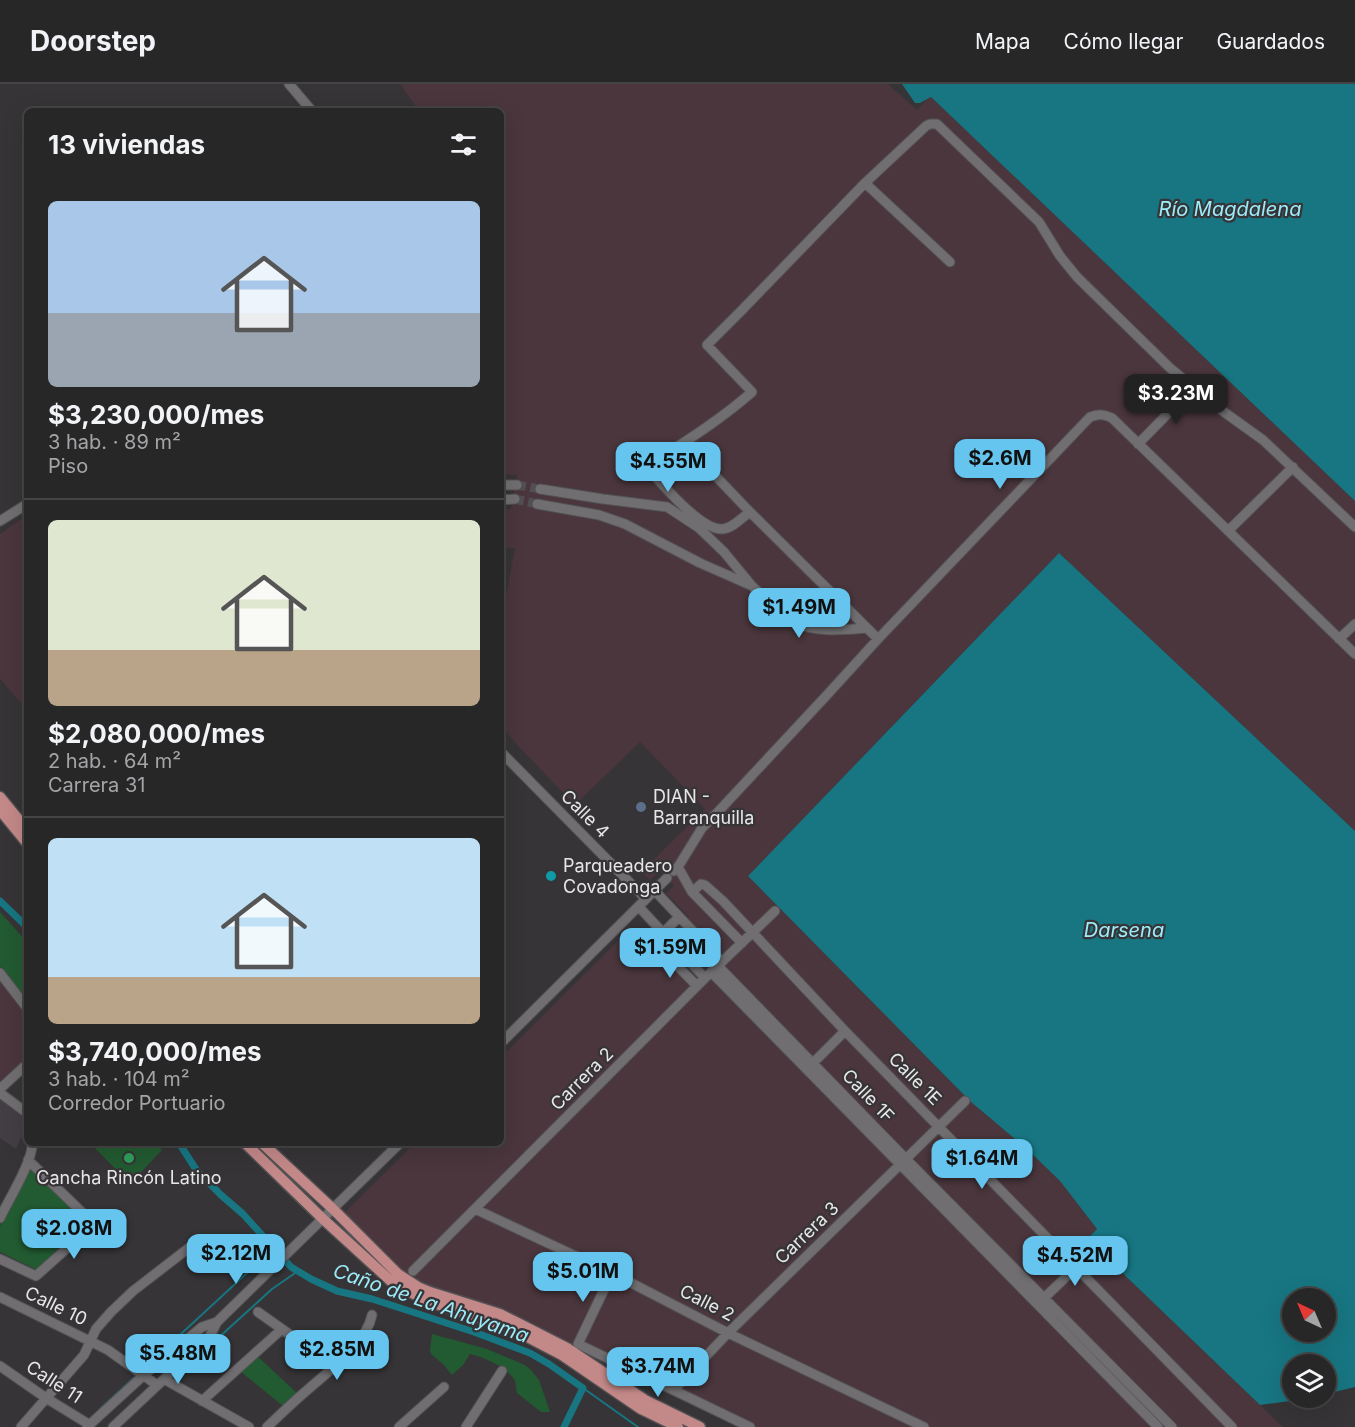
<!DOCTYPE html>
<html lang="es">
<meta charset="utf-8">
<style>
:root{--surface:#282728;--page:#343334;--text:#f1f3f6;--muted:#a5a5a8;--line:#444445;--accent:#65c5ee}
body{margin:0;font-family:Inter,sans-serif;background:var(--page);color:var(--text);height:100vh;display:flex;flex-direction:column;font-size:22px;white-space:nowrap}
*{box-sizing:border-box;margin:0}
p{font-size:20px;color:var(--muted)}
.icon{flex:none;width:33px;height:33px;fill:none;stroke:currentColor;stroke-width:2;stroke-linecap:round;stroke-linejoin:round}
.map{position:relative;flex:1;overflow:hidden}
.panel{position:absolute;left:24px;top:24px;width:480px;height:1038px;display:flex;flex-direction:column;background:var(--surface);border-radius:9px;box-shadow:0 6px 24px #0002,0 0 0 2px var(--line)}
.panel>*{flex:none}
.needle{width:39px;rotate:316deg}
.tools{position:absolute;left:1282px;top:1204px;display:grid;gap:12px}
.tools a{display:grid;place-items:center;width:54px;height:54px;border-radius:50%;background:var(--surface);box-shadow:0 6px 24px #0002,0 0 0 2px var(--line);font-size:30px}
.price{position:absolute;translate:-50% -51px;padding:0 14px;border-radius:12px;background:var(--accent);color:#111;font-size:20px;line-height:39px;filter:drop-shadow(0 2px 3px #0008)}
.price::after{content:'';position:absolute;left:50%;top:36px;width:18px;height:14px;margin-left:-9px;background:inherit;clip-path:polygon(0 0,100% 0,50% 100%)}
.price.active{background:#222;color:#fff}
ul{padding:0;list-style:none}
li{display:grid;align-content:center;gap:12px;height:318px;padding:0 24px}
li+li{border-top:2px solid var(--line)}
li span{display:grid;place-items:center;height:186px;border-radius:9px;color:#555}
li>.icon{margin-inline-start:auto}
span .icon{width:108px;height:108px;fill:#fffc;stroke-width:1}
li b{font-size:26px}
h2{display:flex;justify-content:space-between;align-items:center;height:72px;padding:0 24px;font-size:26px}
header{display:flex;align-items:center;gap:36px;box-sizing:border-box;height:84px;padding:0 30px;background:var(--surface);border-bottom:2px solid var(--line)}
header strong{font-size:28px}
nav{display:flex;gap:33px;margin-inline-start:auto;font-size:21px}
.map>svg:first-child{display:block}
.built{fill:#433d44}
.industrial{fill:#4a363c}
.green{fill:#225a31}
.water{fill:#177682;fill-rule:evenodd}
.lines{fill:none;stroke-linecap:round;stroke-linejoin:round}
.stream{stroke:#177682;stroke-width:2}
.canal{stroke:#177682;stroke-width:7}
.minor-tunnel{stroke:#514f51;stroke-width:9;stroke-dasharray:9 4.5;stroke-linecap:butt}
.minor-casing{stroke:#525153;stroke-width:11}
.major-casing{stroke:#525153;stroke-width:13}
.minor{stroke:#706e71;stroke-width:9}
.major{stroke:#c38888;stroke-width:10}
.service-dot{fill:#5c6f8a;stroke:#363436;stroke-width:2}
.culture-dot{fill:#0f9aa8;stroke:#363436;stroke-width:2}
.leisure-dot{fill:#2e9e5b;stroke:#363436;stroke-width:2}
.labels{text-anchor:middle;stroke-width:4.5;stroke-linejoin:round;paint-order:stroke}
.poi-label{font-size:18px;fill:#e8e7e8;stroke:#363436;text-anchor:start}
.street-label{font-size:18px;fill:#e8e7e8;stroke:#363436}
.water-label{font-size:20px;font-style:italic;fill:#9becf9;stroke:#363436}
</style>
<header>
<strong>Doorstep</strong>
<nav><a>Mapa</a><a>Cómo llegar</a><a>Guardados</a></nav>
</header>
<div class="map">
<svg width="1355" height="1343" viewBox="0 0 1355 1343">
<rect width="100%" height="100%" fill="#363436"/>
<path class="built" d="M 0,1013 L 27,1032 L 27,1040 L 16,1065 L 0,1054 Z"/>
<path class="industrial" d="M 400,0 L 888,0 L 917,26 L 930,12 L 1355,417 L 1355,747 L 1059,469 L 748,792 L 971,1018 L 1028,1066 L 1060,1097 L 1097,1145 L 1087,1155 L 1283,1343 L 737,1343 L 586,1271 L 568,1258 L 506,1228 L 430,1203 L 421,1199 L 401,1188 L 343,1130 L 415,1059 L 501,1059 L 501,973 L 632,843 L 653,868 L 689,833 L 666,809 L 674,802 L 660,787 L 650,796 L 641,788 L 705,725 L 640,658 L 575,721 L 518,662 L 501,641 L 501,524 L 504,522 L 515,464 L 501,464 L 501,424 L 511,425 L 517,391 L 501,390 L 501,27 L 419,27 Z
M 27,431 L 27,626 L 0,595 L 0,450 Z
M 0,896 L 27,931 L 27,974 L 0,999 Z"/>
<path class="green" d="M 0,828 L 27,858 L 27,915 L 0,882 Z
M 90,1059 L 156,1059 L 162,1066 L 130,1100 Z
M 31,1082 L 86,1137 L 37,1186 L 0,1168 L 0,1142 Z
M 432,1250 L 487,1265 L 525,1281 L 531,1286 L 539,1296 L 550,1328 L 541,1328 L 517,1309 C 516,1305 516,1298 514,1295 C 505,1282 483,1273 470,1270 L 463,1281 L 452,1291 L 443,1280 L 431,1270 L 430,1266 Z
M 256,1271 L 297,1309 L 283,1322 L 240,1287 Z"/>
<path class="water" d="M 902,0 L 1355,0 L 1355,417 L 931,13 L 920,19 L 915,19 Z
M 1059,469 L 1355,747 L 1355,1303 L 1326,1310 L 1326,1281 L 1293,1281 L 1293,1314 L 1311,1314 L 1260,1321 L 1087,1155 L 1097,1145 L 1060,1097 L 1028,1066 L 971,1018 L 748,792 ZM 1293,1215 L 1326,1215 L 1326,1248 L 1293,1248 Z"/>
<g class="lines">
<path class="stream" d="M 142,1286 L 261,1176 L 265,1156
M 172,1296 L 272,1205 L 298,1187
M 583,1304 L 638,1343
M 100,1325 L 138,1290"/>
<path class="canal" d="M 0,817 L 27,843
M 179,1059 L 197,1087 L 221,1111 L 243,1130 L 291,1183 L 311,1195 L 337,1207 L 372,1215 L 397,1223 L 474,1248 L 530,1269 L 549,1280 L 583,1304 L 564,1343"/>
<path class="minor-tunnel" d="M 517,401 L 540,405
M 515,415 L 537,420"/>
<defs>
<path id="minor" d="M 289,0 L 312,27
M 865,99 L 926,42 L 930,40 L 937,40 L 1039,138 L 1060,172 L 1077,193 L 1170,284 L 1224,328 L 1263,356 L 1355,443
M 684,359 L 750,428 L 867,544
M 1138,360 L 1194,303
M 501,401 L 517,401
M 540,405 L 603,415 L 667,423 L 699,444 L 724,468 L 752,502 L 792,538 C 817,549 841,546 867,544 L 878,555
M 501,416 L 515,415
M 537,420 L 599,431 L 625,440 L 700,479 L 750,501
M 750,428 C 741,434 732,445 722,445 C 700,446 660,398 646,382 C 683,360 719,337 752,308 L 707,261 L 742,226 L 865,99 L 950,178
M 0,437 L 27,420
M 1228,447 L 1293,383
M 1339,555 L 1355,540
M 501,668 L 646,815
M 678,783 L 692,808 L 742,859
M 674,787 L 678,783 L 702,744 L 716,730 L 826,612 L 878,555 L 1090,333 C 1099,330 1104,330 1112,334 L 1355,570
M 655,807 L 722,878
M 692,808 L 701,800 L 705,801 L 723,817 L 845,947 L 1232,1343
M 639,823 L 705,894
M 664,848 L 679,833
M 664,868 L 697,902
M 718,882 L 906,1075 L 1172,1343
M 711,888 L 1158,1343
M 0,889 L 27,924
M 501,959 L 667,794
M 813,979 L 845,947
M 0,1005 L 27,980
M 0,1009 L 27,1029
M 475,1125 L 612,1189 L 728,1249 L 924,1343
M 0,1134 C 8,1117 34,1075 32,1059
M 0,1175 L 36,1192 L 94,1140 L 28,1076
M 413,1187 L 705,894 L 775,827
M 612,1189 L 578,1260 L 750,1343
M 0,1213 L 108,1266 L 157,1301
M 1041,1217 L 1093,1167
M 258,1228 L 334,1282
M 0,1282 L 46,1314 L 90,1341
M 164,1295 L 249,1343
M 674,1306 L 728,1249 L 965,1017
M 202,1317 L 282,1245
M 21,1343 L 84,1271 L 96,1245 L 111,1228 L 133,1207 L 190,1163
M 87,1343 L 144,1291 L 202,1243 L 217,1238
M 113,1343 L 210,1252 L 217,1238 L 400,1059
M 267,1343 C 280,1331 292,1319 305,1308 C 327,1288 366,1261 372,1231
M 399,1343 L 444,1303
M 466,1343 L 502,1287"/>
<path id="major" d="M 0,713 L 27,746
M 0,726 L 27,759
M 245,1059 L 323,1135 L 392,1198 L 427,1217 L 489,1237 L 516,1247 L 562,1271 L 641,1325 L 678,1343
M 262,1059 L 333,1125 L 398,1190 L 418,1203 L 430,1208 L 500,1230 L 518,1239 L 567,1264 L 645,1316 L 700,1343"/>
</defs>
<use href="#minor" class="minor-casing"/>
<use href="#major" class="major-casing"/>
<use href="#minor" class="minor"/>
<use href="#major" class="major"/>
</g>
<circle class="service-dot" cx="641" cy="723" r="6"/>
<circle class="culture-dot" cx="551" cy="792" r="6"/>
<circle class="leisure-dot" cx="129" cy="1074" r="6"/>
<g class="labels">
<g class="poi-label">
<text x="653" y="719">DIAN -<tspan x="653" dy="21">Barranquilla</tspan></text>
<text x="563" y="788">Parqueadero<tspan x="563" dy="21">Covadonga</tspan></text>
<text x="129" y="1100" text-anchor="middle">Cancha Rincón Latino</text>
</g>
<g class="street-label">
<text transform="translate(585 730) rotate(45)" y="6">Calle 4</text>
<text transform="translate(582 995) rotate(-45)" y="6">Carrera 2</text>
<text transform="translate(915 995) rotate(45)" y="6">Calle 1E</text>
<text transform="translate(868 1012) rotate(46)" y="6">Calle 1F</text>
<text transform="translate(807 1149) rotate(-44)" y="6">Carrera 3</text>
<text transform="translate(707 1219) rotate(27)" y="6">Calle 2</text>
<text transform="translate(56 1222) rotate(26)" y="6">Calle 10</text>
<text transform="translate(54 1298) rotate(33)" y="6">Calle 11</text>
</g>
<g class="water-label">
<text x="1230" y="132">Río Magdalena</text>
<text x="1124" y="853">Darsena</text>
<text transform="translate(431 1219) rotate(19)" y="7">Caño de La Ahuyama</text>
</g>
</g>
</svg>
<div class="tools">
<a><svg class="needle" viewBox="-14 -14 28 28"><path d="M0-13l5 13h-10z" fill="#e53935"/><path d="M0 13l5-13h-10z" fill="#a5a5a8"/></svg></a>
<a><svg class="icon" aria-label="layers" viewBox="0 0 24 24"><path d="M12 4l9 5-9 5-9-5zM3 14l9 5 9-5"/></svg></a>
</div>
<b class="price active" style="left:1176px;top:341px">$3.23M</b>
<b class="price" style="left:1000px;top:406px">$2.6M</b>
<b class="price" style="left:668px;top:409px">$4.55M</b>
<b class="price" style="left:799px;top:555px">$1.49M</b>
<b class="price" style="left:670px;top:895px">$1.59M</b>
<b class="price" style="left:982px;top:1106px">$1.64M</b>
<b class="price" style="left:74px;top:1176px">$2.08M</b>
<b class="price" style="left:236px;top:1201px">$2.12M</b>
<b class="price" style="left:1075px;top:1203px">$4.52M</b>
<b class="price" style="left:583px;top:1219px">$5.01M</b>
<b class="price" style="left:337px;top:1297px">$2.85M</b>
<b class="price" style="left:178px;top:1301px">$5.48M</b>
<b class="price" style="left:658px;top:1314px">$3.74M</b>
<section class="panel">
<h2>13 viviendas<svg class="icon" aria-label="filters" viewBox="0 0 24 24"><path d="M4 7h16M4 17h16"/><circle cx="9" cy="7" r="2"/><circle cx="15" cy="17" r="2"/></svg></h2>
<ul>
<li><span style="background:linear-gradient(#a9c7e8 60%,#9aa5b1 0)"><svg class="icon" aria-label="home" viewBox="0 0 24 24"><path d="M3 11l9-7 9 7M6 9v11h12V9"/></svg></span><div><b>$3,230,000/mes</b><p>3 hab. · 89 m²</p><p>Piso</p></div></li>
<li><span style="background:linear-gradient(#dfe7d0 70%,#b9a48a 0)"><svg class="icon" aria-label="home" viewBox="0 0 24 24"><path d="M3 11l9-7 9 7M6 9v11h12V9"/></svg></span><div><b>$2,080,000/mes</b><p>2 hab. · 64 m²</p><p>Carrera 31</p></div></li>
<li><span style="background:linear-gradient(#bfe0f5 75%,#b9a48a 0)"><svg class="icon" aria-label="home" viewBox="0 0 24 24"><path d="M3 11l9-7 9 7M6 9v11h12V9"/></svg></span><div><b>$3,740,000/mes</b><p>3 hab. · 104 m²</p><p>Corredor Portuario</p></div></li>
</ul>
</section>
</div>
